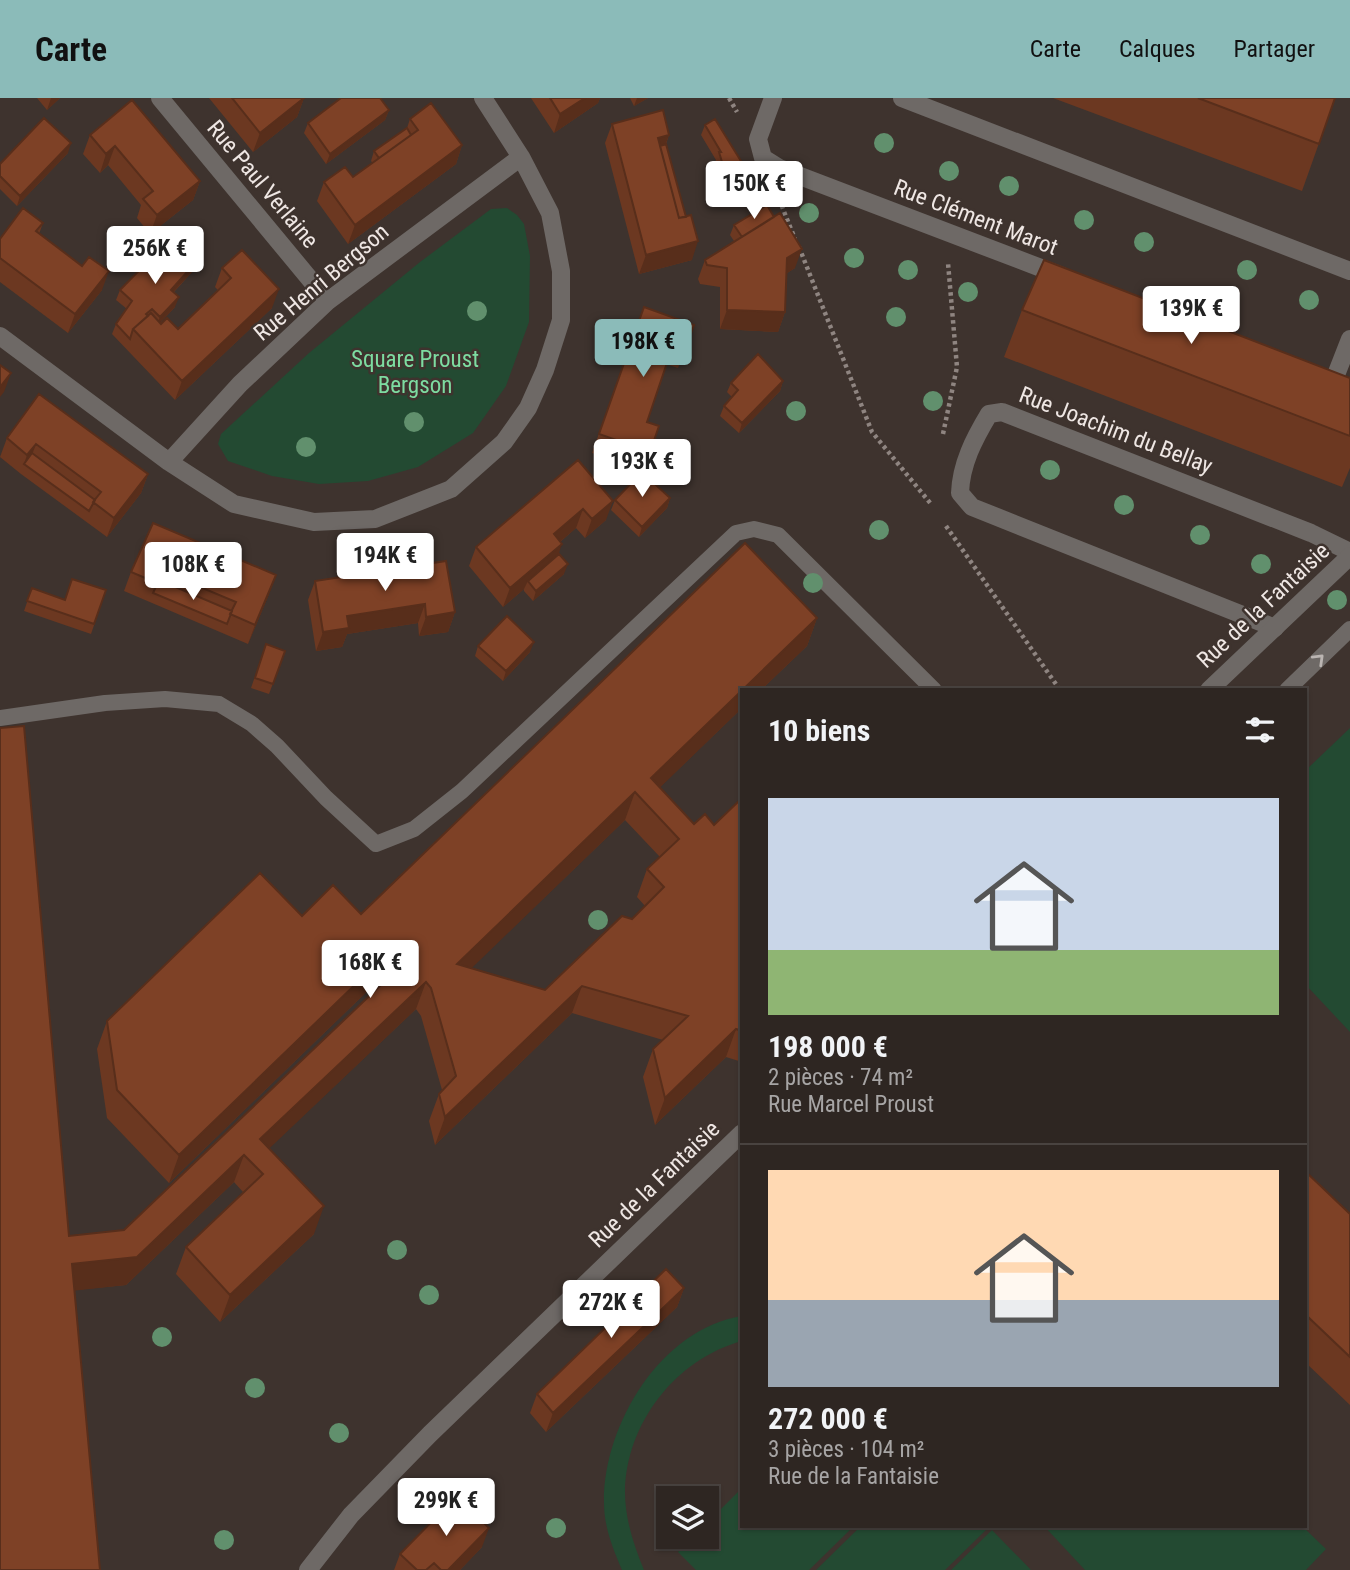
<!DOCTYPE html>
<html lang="fr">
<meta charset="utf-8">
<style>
:root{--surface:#2e2622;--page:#3a322f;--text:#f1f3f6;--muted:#a7a5a5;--line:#494340;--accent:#8bbbb9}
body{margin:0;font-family:"Roboto Condensed",sans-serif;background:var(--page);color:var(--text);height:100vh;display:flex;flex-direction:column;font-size:26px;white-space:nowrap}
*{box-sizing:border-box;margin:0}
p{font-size:23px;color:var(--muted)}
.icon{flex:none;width:38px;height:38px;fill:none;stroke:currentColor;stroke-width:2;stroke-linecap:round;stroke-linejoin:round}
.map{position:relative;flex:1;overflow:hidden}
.panel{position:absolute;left:740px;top:590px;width:567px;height:840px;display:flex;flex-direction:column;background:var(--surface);border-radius:0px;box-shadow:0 2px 5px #0004,0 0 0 2px var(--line)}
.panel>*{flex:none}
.tools{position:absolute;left:656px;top:1388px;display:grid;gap:14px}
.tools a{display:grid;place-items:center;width:63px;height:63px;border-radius:0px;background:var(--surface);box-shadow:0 2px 5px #0004,0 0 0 2px var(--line);font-size:35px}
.price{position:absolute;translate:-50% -60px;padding:0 16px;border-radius:7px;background:#fff;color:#222;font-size:23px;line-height:46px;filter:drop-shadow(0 2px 4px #0008)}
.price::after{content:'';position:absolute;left:50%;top:42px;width:21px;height:16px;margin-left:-10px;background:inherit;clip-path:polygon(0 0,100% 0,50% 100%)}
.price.on{background:var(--accent);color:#111}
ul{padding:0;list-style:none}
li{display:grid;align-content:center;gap:14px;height:371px;padding:0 28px}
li+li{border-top:2px solid var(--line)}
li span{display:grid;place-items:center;height:217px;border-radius:0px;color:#555}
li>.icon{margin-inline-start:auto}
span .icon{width:126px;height:126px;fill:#fffc;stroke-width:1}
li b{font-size:30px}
h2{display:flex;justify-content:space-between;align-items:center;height:84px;padding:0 28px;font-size:30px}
header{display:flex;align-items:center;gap:42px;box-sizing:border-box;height:98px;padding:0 35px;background:var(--accent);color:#111}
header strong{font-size:33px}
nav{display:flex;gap:38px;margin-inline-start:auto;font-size:24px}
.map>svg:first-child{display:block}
.green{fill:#234a32}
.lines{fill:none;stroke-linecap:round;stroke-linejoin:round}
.path{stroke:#8f8581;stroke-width:4.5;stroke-dasharray:3.5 3.5;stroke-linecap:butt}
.service{stroke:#6e6966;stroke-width:16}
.minor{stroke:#6e6966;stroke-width:18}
.tertiary{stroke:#6e6966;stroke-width:18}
.tree{fill:#61906d}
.wall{fill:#6c3821;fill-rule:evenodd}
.shaded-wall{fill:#582e1b}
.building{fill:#7e4126;stroke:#582e1b;stroke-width:2;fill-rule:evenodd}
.oneway{stroke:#bbb5b2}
.labels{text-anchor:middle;stroke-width:5;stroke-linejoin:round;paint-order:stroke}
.street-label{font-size:23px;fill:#efe7e4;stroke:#3e332e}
.park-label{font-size:23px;fill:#7ddca1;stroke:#3e332e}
</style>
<header>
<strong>Carte</strong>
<nav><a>Carte</a><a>Calques</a><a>Partager</a></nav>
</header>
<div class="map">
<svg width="1350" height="1472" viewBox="0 0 1350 1472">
<rect width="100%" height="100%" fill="#3e332e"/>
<path class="green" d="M 507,110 L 517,117 L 524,126 L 530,158 L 529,224 L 506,288 L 473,335 L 418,369 L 368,383 L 319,386 L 272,378 L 228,363 L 218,346 L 221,336 L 309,255 L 420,164 L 491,111 Z
M 1350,630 L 1350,934 L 1306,887 L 1306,672 Z
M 742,1218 L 742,1243 C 676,1261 626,1325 625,1394 C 625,1421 634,1448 644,1472 L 622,1472 C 613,1451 604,1429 604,1405 C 603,1328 660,1231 742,1218 Z
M 742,1390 L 742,1428 L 854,1428 L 809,1472 L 696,1472 L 678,1454 L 693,1439 L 707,1438 L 707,1425 Z
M 861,1428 L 986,1428 L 988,1430 L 945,1472 L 816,1472 Z
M 1044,1428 L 1302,1428 L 1326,1451 L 1306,1472 L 1085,1472 Z
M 992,1432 L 1031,1472 L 951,1472 Z"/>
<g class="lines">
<path class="path" d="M 729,0 L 737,14
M 779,101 L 795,141
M 799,149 L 872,334 L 931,406
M 943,336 L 957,269 L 948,165
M 946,428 L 1060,592"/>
<path class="service" d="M 1287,592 L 1350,531
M 0,620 L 105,605 L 165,601 L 219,606 L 252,626 L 277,648 L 326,700 L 376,746 L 414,731 L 462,693 L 736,435 L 754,431 L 778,437 L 934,592"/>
<path class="minor" d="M 160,0 L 328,203
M 773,0 L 758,41 L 763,60 L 779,70 L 1062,178
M 902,0 L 1350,173
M 0,238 L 169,364 L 234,406 L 314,424 L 375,421 L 451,391 L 504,344 L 528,310 L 545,272 L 561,222 L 561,173 L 550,115 L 521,59 L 483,0
M 1334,282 L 1350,241
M 169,364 L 240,286 L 328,203 L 521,59
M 1275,530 L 972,409 L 960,395 C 961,366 974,341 989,316 L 1002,314 L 1311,435 L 1350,454"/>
<path class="tertiary" d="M 1209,592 L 1350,458
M 308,1472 L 351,1417 L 430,1336 L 742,1035"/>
</g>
<g class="tree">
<circle cx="884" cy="45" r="10"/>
<circle cx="949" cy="73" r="10"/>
<circle cx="1009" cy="88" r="10"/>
<circle cx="809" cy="115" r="10"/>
<circle cx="1084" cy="122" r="10"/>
<circle cx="1144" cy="144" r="10"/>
<circle cx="854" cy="160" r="10"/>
<circle cx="908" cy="172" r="10"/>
<circle cx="1247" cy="172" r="10"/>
<circle cx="968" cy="194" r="10"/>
<circle cx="1309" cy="202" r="10"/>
<circle cx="477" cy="213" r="10"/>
<circle cx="896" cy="219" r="10"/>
<circle cx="933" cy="303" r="10"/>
<circle cx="796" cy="313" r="10"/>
<circle cx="414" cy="324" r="10"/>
<circle cx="306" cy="349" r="10"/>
<circle cx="1050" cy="372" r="10"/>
<circle cx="1124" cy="407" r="10"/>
<circle cx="879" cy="432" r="10"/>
<circle cx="1200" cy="437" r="10"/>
<circle cx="1261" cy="466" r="10"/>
<circle cx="813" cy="485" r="10"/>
<circle cx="1337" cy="502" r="10"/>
<circle cx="598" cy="822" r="10"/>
<circle cx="397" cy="1152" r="10"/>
<circle cx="429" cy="1197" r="10"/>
<circle cx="162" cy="1239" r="10"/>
<circle cx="255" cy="1290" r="10"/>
<circle cx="339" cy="1335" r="10"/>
<circle cx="556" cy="1430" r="10"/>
<circle cx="224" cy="1442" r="10"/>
</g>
<path class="wall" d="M 37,0 L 60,0 L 47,12 Z
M 209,0 L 304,0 L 297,19 L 253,54 Z
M 531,0 L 600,0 L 598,5 L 554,35 Z
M 630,0 L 648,0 L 634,8 Z
M 1053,0 L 1335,0 L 1302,93 Z
M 389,12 L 385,22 L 326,66 L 304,35 L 308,25 Z
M 410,21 L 462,47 L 456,66 L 348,146 L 317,103 L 324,84 L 353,79 L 373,65 L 371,63 L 374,53 L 407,30 Z
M 612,26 L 669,37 L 666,46 L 692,162 L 639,176 L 605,45 Z
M 705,27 L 740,78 L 721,84 L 715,64 L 716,62 L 701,37 Z
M 90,37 L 200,83 L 193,102 L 150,136 L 137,120 L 141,107 L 108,67 L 100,75 L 83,56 Z
M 68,55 L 17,108 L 0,91 L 0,66 Z
M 43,125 L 39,136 L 102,192 L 68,235 L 0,184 L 0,141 Z
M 734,127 L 795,170 L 787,175 L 785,214 L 778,234 L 720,231 L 720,189 L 700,186 L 698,181 L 705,162 L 734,143 L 730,137 Z
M 196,164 L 192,174 L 174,194 L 175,209 L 160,225 L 161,226 L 178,231 L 218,192 L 215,189 L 222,170 L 272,210 L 175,302 L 112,236 L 116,226 L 127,211 L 116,202 L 120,192 Z
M 644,209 L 694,227 L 678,270 L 666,266 L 647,324 L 659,328 L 643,373 L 592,355 Z
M 1022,212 L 1350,280 L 1350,370 L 1342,389 L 1004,259 Z
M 783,283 L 780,293 L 739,335 L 720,318 L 724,308 L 732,299 L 727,294 L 731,285 Z
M 39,296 L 148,376 L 141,395 L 107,439 L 21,376 L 0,359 L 7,340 Z
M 578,362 L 606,422 L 585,440 L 576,430 L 560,444 L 559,456 L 564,476 L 533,503 L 524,493 L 524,491 L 503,509 L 469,468 L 476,449 Z
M 670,400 L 667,410 L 639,439 L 611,412 L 615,402 Z
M 153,425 L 269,496 L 248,546 L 124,493 L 131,474 Z
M 446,463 L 455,514 L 448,534 L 419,538 L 418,525 L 347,536 L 342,549 L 316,553 L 308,502 L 315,483 Z
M 32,490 L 65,502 L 106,492 L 91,536 L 24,513 Z
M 817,520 L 807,548 L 761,592 L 742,592 L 742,610 L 660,689 L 694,726 L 714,727 L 742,700 L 742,964 L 726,959 L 655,1027 L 643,979 L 653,951 L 663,942 L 572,915 L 435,1047 L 429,1023 L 439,996 L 442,992 L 421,918 L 416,911 L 269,1050 L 314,1136 L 220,1224 L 176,1176 L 186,1149 L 243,1094 L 234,1084 L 126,1187 L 75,1192 L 69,1138 L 124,1132 L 387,881 L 383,878 L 169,1085 L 107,1020 L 97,951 L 107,923 L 302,818 L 361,816 ZM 625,722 L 660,759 L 647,771 L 637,799 L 645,808 L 632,821 L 545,892 L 471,870 Z
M 266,546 L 285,553 L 269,596 L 251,590 Z
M 478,548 L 530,554 L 503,583 L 475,558 Z
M 1306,1074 L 1350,1116 L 1350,1307 L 1306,1265 Z
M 684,1190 L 677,1209 L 546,1334 L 530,1315 L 537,1296 Z
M 482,1449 L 460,1472 L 394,1472 L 400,1456 Z"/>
<path class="shaded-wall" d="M 51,0 L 60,0 L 47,12 Z
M 304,0 L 297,19 L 253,54 L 260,35 Z
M 585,0 L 600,0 L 598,5 L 554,35 L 560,16 Z
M 637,0 L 648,0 L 634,8 Z
M 389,12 L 385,22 L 326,66 L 330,56 Z
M 669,37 L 662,56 L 658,40 Z
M 71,45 L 68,55 L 17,108 L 20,98 Z
M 462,47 L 456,66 L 348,146 L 355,127 Z
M 115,48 L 108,67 L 100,75 L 106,56 Z
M 744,68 L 740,78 L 721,84 L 725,74 Z
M 200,83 L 193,102 L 150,136 L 157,117 Z
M 698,143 L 692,162 L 639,176 L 646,157 Z
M 802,151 L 795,170 L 781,179 L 787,160 Z
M 196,164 L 192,174 L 167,201 L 171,192 Z
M 109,173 L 102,192 L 68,235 L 75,216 Z
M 279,191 L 272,210 L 175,302 L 182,283 Z
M 179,199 L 175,209 L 156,229 L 160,219 Z
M 727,212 L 785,214 L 778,234 L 720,231 Z
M 11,275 L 4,294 L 0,299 L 0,289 Z
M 783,283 L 780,293 L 739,335 L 742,325 Z
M 36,346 L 29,365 L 24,366 L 27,357 Z
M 148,376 L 141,395 L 107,439 L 114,420 Z
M 670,400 L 667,410 L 639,439 L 642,429 Z
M 613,403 L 606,422 L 585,440 L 592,421 Z
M 583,411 L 576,430 L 547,455 L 554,436 Z
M 562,446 L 555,465 L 528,483 L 524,491 L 503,509 L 510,490 Z
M 568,466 L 564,476 L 533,503 L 536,493 Z
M 276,477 L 269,496 L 248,546 L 255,527 Z
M 425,506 L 418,525 L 347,536 L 342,549 L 316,553 L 323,534 L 347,518 Z
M 455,514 L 448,534 L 419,538 L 426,519 Z
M 817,520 L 807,548 L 761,592 L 743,592 Z
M 534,544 L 530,554 L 503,583 L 506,573 Z
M 742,592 L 742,610 L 645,704 L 651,680 Z
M 635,694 L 625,722 L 447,894 L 457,866 Z
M 393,850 L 383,878 L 169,1085 L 179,1057 Z
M 426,884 L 416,911 L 253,1066 L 260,1041 Z
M 582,888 L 572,915 L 435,1047 L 445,1019 Z
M 736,931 L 726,959 L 655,1027 L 665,1000 Z
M 244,1057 L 234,1084 L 126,1187 L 62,1194 L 72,1166 Z
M 324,1108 L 314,1136 L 220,1224 L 230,1197 Z
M 684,1190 L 677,1209 L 546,1334 L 553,1315 Z
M 489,1430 L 482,1449 L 460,1472 L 448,1472 Z"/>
<path class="building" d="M 232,0 L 304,0 L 260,35 Z
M 341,0 L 380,0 L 389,12 L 330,56 L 308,25 Z
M 550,0 L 585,0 L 560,16 Z
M 1198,0 L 1335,0 L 1319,46 Z
M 132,2 L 200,83 L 157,117 L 143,101 L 153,93 L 115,48 L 106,56 L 90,37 Z
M 431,5 L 462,47 L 355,127 L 324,84 L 345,69 L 353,79 L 418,32 L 410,21 Z
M 663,12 L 669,37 L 658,40 L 679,120 L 691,117 L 698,143 L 646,157 L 612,26 Z
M 44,20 L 71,45 L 20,98 L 0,78 L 0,66 Z
M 715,21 L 744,68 L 725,74 L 719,54 L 721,54 L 705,27 Z
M 407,30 L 411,37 L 379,60 L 374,53 Z
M 666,46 L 686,119 L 679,120 L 660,48 Z
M 767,107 L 774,119 L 742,139 L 734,127 Z
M 23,110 L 43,125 L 36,133 L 82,168 L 89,159 L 109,173 L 75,216 L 0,160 L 0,141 Z
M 780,115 L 802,151 L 787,160 L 785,214 L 727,212 L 727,170 L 707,167 L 705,162 Z
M 171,140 L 196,164 L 171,192 L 179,199 L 160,219 L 152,211 L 146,216 L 148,218 L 133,231 L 130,241 L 116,226 L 132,203 L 120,192 Z
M 242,152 L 279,191 L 182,283 L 133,231 L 151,215 L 161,226 L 167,220 L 178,231 L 231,180 L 222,170 Z
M 1044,162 L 1350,280 L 1350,338 L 1022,212 Z
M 644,209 L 694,227 L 685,251 L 673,247 L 647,324 L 659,328 L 650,354 L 599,336 Z
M 758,256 L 783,283 L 742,325 L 724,308 L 738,292 L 731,285 Z
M 0,267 L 11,275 L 0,289 Z
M 39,296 L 148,376 L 114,420 L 93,404 L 101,394 L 36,346 L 27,357 L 7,340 Z
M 32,355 L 95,402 L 89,413 L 24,366 Z
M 578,362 L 613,403 L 592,421 L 583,411 L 554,436 L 562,446 L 510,490 L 476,449 Z
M 642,374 L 670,400 L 642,429 L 615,402 Z
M 153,425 L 276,477 L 255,527 L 230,516 L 236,504 L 162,473 L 157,485 L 131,474 Z
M 745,445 L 817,520 L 651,680 L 694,726 L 705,716 L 714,727 L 742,700 L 742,933 L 736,931 L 665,1000 L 653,951 L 688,918 L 582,888 L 445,1019 L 439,996 L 456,978 L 431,890 L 426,884 L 260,1041 L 324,1108 L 230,1197 L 186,1149 L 263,1076 L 244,1057 L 137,1159 L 72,1166 L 100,1472 L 0,1472 L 0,630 L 24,628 L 69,1138 L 124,1132 L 406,863 L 393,850 L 179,1057 L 117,992 L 107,923 L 260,775 L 302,818 L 333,787 L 361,816 ZM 635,694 L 679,741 L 647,771 L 664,789 L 632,821 L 622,818 L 545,892 L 457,866 Z
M 559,456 L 568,466 L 536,493 L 528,483 Z
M 446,463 L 455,514 L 426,519 L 425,506 L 347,518 L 349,530 L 323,534 L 315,483 Z
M 72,481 L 106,492 L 94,526 L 27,503 L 32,490 L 65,502 Z
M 159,482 L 232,513 L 227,526 L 153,495 Z
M 507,518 L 534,544 L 506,573 L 478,548 Z
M 266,546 L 285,553 L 273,586 L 255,580 Z
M 1306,1074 L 1350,1116 L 1350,1259 L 1306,1217 Z
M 666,1171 L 684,1190 L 553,1315 L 537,1296 Z
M 457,1398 L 489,1430 L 448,1472 L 441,1472 L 434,1465 L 426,1472 L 417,1472 L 400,1456 Z"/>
<defs><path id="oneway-chevron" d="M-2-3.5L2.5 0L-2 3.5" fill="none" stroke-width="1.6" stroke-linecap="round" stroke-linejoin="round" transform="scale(1.75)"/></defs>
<use class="oneway" href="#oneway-chevron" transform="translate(1319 561) rotate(-44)"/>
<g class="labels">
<g class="street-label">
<text transform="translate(263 86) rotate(50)" y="8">Rue Paul Verlaine</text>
<text transform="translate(976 119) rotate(21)" y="8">Rue Clément Marot</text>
<text transform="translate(321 184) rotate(-40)" y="8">Rue Henri Bergson</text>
<text transform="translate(1116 332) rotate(21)" y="8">Rue Joachim du Bellay</text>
<text transform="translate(1263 507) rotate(-43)" y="8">Rue de la Fantaisie</text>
<text transform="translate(654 1086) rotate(-44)" y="8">Rue de la Fantaisie</text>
</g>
<g class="park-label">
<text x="415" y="269">Square Proust<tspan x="415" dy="26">Bergson</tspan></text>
</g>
</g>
</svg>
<div class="tools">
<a><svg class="icon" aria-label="layers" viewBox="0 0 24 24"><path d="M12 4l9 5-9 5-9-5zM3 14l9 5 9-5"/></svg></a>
</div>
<b class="price" style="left:754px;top:123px">150K €</b>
<b class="price" style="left:155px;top:188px">256K €</b>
<b class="price" style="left:1191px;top:248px">139K €</b>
<b class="price on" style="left:643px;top:281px">198K €</b>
<b class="price" style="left:642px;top:401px">193K €</b>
<b class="price" style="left:385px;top:495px">194K €</b>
<b class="price" style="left:193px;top:504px">108K €</b>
<b class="price" style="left:370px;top:902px">168K €</b>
<b class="price" style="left:611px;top:1242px">272K €</b>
<b class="price" style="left:446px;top:1440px">299K €</b>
<section class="panel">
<h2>10 biens<svg class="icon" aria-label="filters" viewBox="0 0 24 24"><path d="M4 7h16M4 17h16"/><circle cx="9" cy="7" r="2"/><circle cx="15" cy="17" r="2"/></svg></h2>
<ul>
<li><span style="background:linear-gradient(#c9d6e8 70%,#8fb573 0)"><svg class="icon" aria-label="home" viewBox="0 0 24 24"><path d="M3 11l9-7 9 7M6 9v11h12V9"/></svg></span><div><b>198 000 €</b><p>2 pièces · 74 m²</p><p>Rue Marcel Proust</p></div></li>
<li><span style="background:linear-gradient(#ffd9b3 60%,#9aa5b1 0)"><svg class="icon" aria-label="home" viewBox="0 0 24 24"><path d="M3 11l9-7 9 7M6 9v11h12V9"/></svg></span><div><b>272 000 €</b><p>3 pièces · 104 m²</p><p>Rue de la Fantaisie</p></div></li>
</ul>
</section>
</div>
